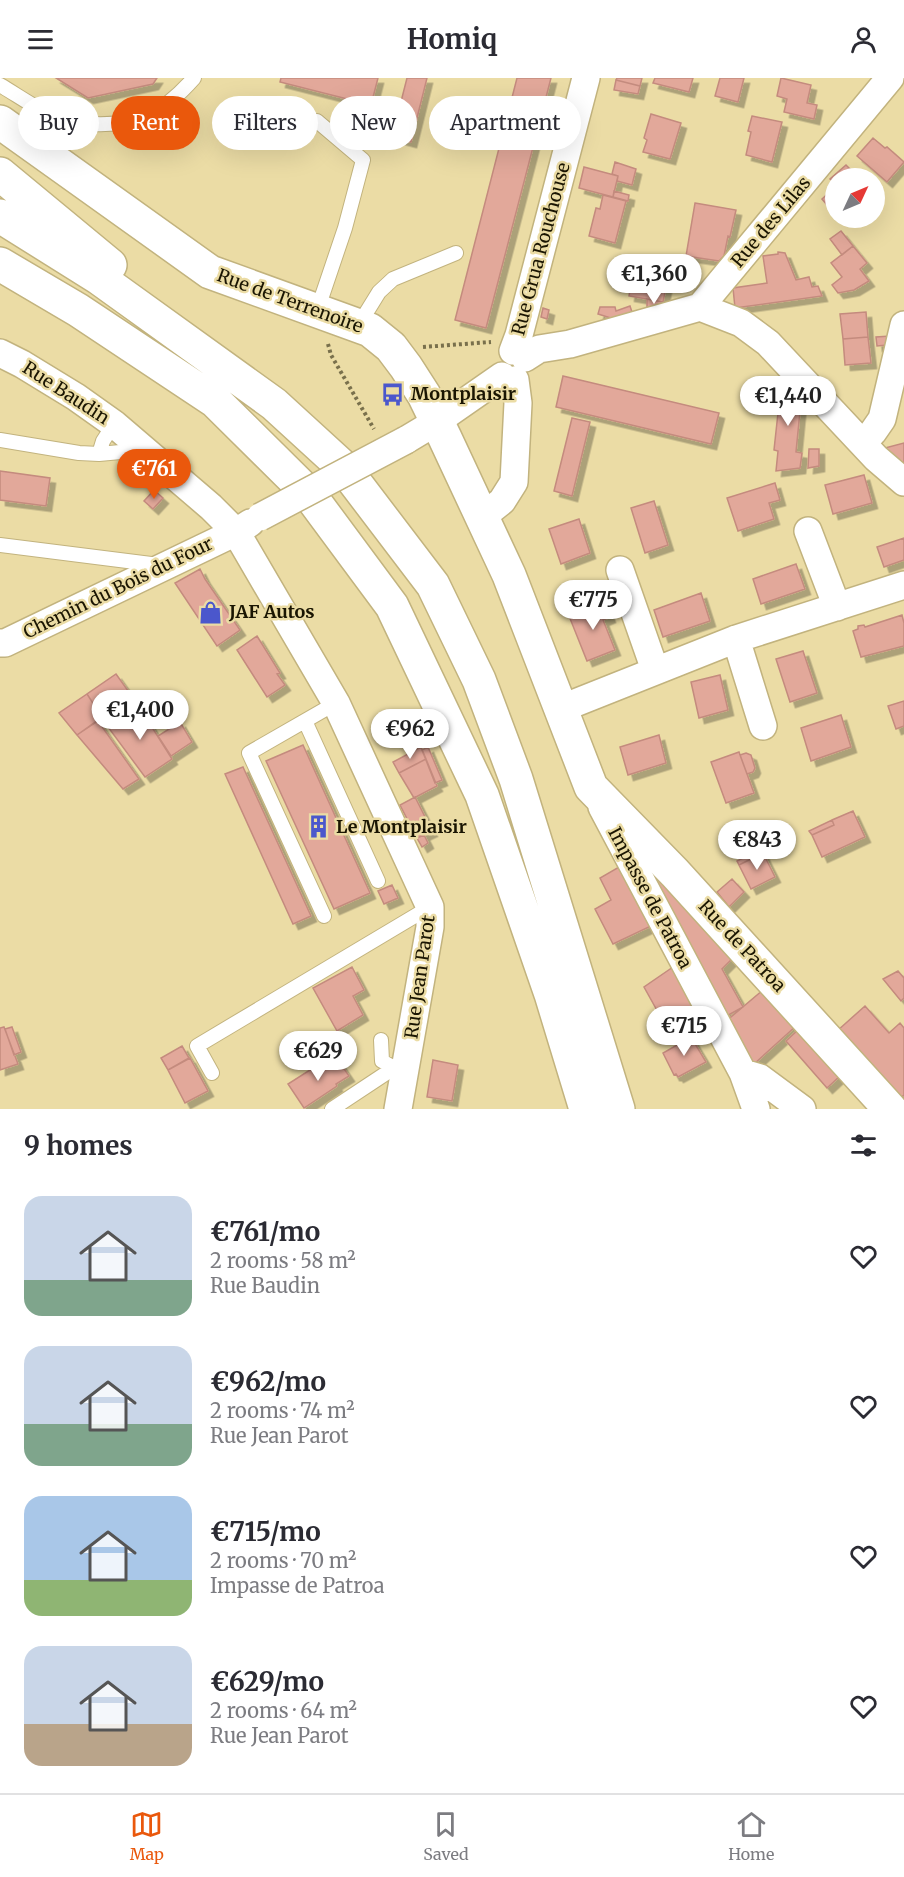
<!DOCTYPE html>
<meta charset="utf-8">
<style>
:root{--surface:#fff;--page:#f7f7f7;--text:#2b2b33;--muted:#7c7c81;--line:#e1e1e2;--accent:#ea580c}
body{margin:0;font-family:Merriweather,serif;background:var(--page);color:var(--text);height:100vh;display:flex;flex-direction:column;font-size:22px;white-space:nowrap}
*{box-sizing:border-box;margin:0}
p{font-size:20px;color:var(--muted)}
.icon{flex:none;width:33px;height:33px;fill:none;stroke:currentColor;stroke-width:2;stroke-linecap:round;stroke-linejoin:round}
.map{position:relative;height:1031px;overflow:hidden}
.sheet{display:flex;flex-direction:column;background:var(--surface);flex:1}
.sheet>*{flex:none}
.guide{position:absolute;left:18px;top:18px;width:600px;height:54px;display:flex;gap:12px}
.needle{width:39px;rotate:46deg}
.controls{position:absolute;left:825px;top:90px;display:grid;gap:12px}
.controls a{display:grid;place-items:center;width:60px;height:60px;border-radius:50%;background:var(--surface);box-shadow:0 6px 24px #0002;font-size:30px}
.price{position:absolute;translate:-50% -51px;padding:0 14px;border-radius:21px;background:#fff;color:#222;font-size:20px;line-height:39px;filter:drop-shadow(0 2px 3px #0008)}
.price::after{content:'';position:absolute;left:50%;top:36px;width:18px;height:14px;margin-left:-9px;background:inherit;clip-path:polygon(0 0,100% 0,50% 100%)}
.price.selected{background:var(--accent);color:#fff}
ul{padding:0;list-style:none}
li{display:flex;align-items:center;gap:18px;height:150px;padding:0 24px}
li span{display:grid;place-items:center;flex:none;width:168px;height:120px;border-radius:18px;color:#555}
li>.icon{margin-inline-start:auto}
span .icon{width:72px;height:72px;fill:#fffc;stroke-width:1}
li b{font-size:26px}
h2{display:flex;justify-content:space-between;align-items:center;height:72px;padding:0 24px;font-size:26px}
.chip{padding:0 21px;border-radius:27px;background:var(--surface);box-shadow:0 6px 24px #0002;font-size:21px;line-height:54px}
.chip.selected{background:var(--accent);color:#fff}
header{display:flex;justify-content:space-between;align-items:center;height:78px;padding:0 24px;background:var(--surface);font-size:27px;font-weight:700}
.tabs{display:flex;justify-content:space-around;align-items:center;height:84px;border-top:2px solid var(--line);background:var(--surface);font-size:16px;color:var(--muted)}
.tabs a{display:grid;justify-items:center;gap:3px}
.tabs .selected{color:var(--accent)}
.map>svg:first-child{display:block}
.building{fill:#e2a89a;stroke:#c48b7e;stroke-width:1.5;filter:url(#shadow)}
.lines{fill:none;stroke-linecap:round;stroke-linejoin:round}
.lane-casing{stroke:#c2b37e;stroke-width:16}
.street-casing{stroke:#c2b37e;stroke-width:30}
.secondary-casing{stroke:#c2b37e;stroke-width:36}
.highway-casing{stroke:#c2b37e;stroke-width:36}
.path{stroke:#79704c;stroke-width:4;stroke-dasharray:3 3;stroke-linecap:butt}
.lane{stroke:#fff;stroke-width:14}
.street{stroke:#fff;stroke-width:27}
.secondary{stroke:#fff;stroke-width:33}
.highway{stroke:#fff;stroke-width:33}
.street-bridge-casing{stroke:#c2b37e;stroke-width:30;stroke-linecap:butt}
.street-bridge{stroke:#fff;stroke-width:27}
.labels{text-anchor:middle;stroke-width:5;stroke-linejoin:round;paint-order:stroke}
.street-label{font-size:18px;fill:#1a1502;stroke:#ebdca5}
.poi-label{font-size:18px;font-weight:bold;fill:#1a1502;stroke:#ebdca5;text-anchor:start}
</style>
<header><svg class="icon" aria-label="menu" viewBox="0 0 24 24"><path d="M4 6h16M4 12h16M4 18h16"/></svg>Homiq<svg class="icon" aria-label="person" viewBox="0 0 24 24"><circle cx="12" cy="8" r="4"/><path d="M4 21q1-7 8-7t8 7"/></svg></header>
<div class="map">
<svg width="904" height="1031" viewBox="0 0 904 1031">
<defs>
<filter id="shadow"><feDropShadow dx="5.5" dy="5.5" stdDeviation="0" flood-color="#0004"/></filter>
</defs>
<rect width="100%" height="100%" fill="#ebdca5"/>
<path class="building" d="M 56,0 L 157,0 L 153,6 L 88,20 Z
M 281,0 L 378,0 L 371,27 L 280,4 Z
M 407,0 L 427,0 L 411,64 L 392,59 Z
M 517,0 L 551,0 L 486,250 L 455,242 Z
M 617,0 L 642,0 L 640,8 L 616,2 Z
M 655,0 L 693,0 L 689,14 L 653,5 Z
M 720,0 L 744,0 L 738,24 L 715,18 Z
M 781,0 L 811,7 L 807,25 L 817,27 L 814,41 L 784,34 L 787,21 L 777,18 Z
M 616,2 L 640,8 L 638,16 L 614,12 Z
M 651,36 L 681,45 L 670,81 L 643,74 L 647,62 L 644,60 Z
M 752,38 L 782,44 L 772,84 L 746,77 L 751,54 L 748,53 Z
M 873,60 L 885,70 L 887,69 L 904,84 L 887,104 L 857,78 Z
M 615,84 L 636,91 L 632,107 L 617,103 L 618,98 L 612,96 Z
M 846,87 L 854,95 L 857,93 L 863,100 L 836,100 L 836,106 L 830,101 Z
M 584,89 L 618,98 L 613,119 L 579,110 Z
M 836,108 L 836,138 L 822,121 Z
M 614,113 L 629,117 L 628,123 L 613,119 Z
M 603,117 L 626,123 L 615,165 L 589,158 L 596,130 L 600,131 Z
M 695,125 L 736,132 L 730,159 L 728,158 L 724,178 L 719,183 L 686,178 Z
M 841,153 L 853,168 L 842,177 L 830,161 Z
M 853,168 L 867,185 L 860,191 L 869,203 L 854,212 L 838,215 L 832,207 L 842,199 L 831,185 Z
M 778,174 L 785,175 L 796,202 L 809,199 L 812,209 L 818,208 L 822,218 L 735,230 L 733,210 L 767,205 L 763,178 L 778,176 Z
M 635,184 L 654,189 L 653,191 L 669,195 L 663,224 L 629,218 Z
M 647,221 L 663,224 L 663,229 L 647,234 Z
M 630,228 L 633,237 L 617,242 L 598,236 L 600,229 L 615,229 L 616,233 Z
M 543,230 L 549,232 L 547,241 L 541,239 Z
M 866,234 L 868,259 L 843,261 L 840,236 Z
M 890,258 L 887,267 L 877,268 L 876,259 Z
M 868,259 L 871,285 L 845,287 L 843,261 Z
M 563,298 L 719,335 L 711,366 L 556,329 Z
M 782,298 L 802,313 L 796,374 L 802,375 L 800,390 L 776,393 L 778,373 L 774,372 Z
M 572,340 L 590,344 L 572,418 L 554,413 Z
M 904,365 L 904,387 L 881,371 Z
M 809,371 L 819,371 L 819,388 L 808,390 Z
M 0,393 L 50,400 L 46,428 L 0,422 Z
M 864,397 L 872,425 L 833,436 L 825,407 Z
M 775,405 L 780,422 L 769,425 L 774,441 L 738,453 L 727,420 Z
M 154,412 L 163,420 L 153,431 L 144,423 Z
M 654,423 L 668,467 L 645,475 L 631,430 Z
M 579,441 L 590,475 L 561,486 L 549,451 Z
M 904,460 L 904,482 L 884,489 L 877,469 Z
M 796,486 L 805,511 L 761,526 L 753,501 Z
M 200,491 L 205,501 L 240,552 L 217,568 L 175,505 Z
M 701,515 L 710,543 L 663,559 L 654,532 Z
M 604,524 L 610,539 L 603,542 L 615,572 L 587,583 L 569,538 Z
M 902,537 L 904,545 L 904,568 L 861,579 L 853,553 L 858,551 L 858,548 L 864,547 L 865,549 Z
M 257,558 L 280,595 L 277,596 L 285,607 L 267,619 L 237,572 Z
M 803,573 L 817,615 L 790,624 L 776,581 Z
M 116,596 L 136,624 L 105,644 L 87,616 Z
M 720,597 L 728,632 L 699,640 L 691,604 Z
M 87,616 L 102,639 L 77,657 L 59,635 Z
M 904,623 L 904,648 L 896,651 L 888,628 Z
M 138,627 L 172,681 L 145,699 L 108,649 Z
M 841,637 L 851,669 L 811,683 L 801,650 Z
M 98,643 L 139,701 L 123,711 L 77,657 Z
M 180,644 L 192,664 L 171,678 L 158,658 Z
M 659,657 L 666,685 L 628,697 L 620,669 Z
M 303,667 L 370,815 L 334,831 L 266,683 Z
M 421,669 L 426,681 L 399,695 L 393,684 Z
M 428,669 L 442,702 L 435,705 L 422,672 Z
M 739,674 L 754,715 L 726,725 L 711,684 Z
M 746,675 L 751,677 L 755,690 L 753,694 L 747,696 L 740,677 Z
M 426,681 L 437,708 L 414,720 L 399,695 Z
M 243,689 L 311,838 L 293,846 L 225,696 Z
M 415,719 L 432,753 L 417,760 L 400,727 Z
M 853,733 L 865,759 L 822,779 L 812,757 L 834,747 L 832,742 Z
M 832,742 L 834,747 L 812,757 L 809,753 Z
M 424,757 L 428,765 L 422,769 L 417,760 Z
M 761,771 L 763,775 L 739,787 L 737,783 Z
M 763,775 L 775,799 L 751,811 L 739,787 Z
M 640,778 L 734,879 L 722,891 L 743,929 L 723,940 Z
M 619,789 L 651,848 L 613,866 L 595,831 L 611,822 L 600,800 Z
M 732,801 L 744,814 L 729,829 L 717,814 Z
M 392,807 L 398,820 L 384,826 L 378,813 Z
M 352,889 L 364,912 L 353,918 L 363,937 L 337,953 L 313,910 Z
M 673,889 L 695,929 L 664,945 L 644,909 Z
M 898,893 L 904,900 L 904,920 L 901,923 L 883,901 Z
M 763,912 L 796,948 L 754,986 L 725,944 Z
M 865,928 L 889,955 L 900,945 L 904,950 L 904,1017 L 900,1020 L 837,953 Z
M 4,949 L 18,986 L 0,992 L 0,950 Z
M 12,949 L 21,974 L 14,977 L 5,951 Z
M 799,951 L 841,997 L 827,1010 L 786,963 Z
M 691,959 L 706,984 L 678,999 L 676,996 L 674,997 L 663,975 Z
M 182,968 L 189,980 L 168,992 L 161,980 Z
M 336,979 L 349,998 L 336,1006 L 337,1008 L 304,1030 L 288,1006 L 313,990 L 315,993 Z
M 190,980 L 208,1013 L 185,1025 L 168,992 Z
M 433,982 L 458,987 L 452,1023 L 427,1019 Z"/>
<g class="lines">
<defs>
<path id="lane" d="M 0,7 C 22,20 45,37 70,45 C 77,47 86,46 93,46 C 139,48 164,34 194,0
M 317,43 L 363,82 L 345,150 L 317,233
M 358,248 L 379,214 L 393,201 L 456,175
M 0,362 L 79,375 L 99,376 L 142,372
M 99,376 L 103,363 L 114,346
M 0,467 L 159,487
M 305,643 L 378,803
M 324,838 L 249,675 L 336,625
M 381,962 L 382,983 L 400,993
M 212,995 L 197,968 L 430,829
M 332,1031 L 394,990"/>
<path id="street" d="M 700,229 L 741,245 L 768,265 L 876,380 L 904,404
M 513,273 L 519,257 L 586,0
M 0,275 L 22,286 L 76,319 L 114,346 L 211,429 L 236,454 L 336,625 L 430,829 L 430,849 L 398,1031
M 525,280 L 539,271 L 570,266 L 700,229 L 890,0
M 406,362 L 436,344 L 502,298
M 863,365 L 873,354 L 882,341 L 904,247
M 482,439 L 502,423 L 514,404 L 518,325 L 515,302
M 808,453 L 837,529
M 620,492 L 655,592
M 736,561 L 763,648
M 0,565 L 5,565 L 236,454 L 250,445
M 560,631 L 736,561 L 904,507
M 602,729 L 743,995 L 756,1031
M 743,995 L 760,1000 L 802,1031"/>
<path id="secondary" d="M 0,44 L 210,194 L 370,252 L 391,269 L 406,289 L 424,317 L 445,360 L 509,497 L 591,709 L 675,795 L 890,1031"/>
<path id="highway" d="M 0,96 L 110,187
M 0,138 L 99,200 L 274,326 L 344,390 L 433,507 L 479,602 L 516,701 L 618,1031
M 0,186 L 78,232 L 215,323 L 309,416 L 392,528 L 482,717 L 551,916 L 586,1031"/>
</defs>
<use href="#lane" class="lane-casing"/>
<use href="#street" class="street-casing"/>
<use href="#secondary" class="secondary-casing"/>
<use href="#highway" class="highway-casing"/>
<path class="path" d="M 328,266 L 331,277 L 374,351
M 423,269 L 491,264"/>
<use href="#lane" class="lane"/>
<use href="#street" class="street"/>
<use href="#secondary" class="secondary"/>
<use href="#highway" class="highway"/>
<defs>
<path id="street-bridge" d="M 260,439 L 406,362"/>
</defs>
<use href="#street-bridge" class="street-bridge-casing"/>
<use href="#street-bridge" class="street-bridge"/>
</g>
<defs>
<symbol id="bus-bare" viewBox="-9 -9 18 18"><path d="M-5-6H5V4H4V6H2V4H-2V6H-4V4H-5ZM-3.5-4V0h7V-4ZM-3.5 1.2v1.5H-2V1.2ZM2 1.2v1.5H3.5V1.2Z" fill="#4b57cc" stroke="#ebdca5" stroke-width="2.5" paint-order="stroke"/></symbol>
<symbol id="shop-bare" viewBox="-9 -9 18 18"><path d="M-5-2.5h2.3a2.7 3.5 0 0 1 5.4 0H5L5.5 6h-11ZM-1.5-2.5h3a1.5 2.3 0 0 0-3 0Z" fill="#4b57cc" stroke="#ebdca5" stroke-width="2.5" paint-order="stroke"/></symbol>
<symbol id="building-bare" viewBox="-9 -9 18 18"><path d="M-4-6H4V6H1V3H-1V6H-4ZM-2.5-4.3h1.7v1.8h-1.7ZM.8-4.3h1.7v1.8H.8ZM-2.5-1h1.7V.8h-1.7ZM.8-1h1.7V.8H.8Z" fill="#4b57cc" stroke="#ebdca5" stroke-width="2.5" paint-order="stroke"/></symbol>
</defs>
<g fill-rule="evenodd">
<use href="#bus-bare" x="376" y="300" width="33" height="33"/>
<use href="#shop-bare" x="194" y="518" width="33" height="33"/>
<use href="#building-bare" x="302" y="732" width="33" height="33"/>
</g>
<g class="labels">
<g class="street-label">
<text transform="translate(771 144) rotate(-50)" y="6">Rue des Lilas</text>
<text transform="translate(541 171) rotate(-75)" y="6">Rue Grua Rouchouse</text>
<text transform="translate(290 223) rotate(20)" y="6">Rue de Terrenoire</text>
<text transform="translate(66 315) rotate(33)" y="6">Rue Baudin</text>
<text transform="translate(118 510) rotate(-26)" y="6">Chemin du Bois du Four</text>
<text transform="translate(650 820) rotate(62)" y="6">Impasse de Patroa</text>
<text transform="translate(742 868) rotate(47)" y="6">Rue de Patroa</text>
<text transform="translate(420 899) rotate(-82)" y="6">Rue Jean Parot</text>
</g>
<g class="poi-label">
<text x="411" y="322">Montplaisir</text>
<text x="229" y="540">JAF Autos</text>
<text x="336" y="755">Le Montplaisir</text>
</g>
</g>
</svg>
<div class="controls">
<a><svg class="needle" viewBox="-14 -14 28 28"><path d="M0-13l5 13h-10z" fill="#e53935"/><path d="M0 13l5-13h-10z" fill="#7c7c81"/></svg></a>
</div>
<b class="price" style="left:654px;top:227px">€1,360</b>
<b class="price" style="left:788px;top:349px">€1,440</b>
<b class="price selected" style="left:154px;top:422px">€761</b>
<b class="price" style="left:593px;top:553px">€775</b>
<b class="price" style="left:140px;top:663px">€1,400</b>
<b class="price" style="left:410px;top:682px">€962</b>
<b class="price" style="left:757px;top:793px">€843</b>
<b class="price" style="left:684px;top:979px">€715</b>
<b class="price" style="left:318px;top:1004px">€629</b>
<div class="guide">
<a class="chip">Buy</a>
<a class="chip selected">Rent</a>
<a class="chip">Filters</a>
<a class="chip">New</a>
<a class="chip">Apartment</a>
</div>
</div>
<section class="sheet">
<h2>9 homes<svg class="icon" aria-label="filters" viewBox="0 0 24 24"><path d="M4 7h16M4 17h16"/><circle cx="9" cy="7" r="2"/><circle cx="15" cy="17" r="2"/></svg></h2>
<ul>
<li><span style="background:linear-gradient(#c9d6e8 70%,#7fa58c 0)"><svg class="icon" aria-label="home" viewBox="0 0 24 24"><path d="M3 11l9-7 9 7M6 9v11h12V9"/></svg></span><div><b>€761/mo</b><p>2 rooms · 58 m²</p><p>Rue Baudin</p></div><svg class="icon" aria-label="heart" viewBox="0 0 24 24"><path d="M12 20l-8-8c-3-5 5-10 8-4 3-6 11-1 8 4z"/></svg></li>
<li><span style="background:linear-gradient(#c9d6e8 65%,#7fa58c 0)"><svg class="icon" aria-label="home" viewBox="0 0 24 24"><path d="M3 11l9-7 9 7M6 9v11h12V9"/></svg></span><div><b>€962/mo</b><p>2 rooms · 74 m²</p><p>Rue Jean Parot</p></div><svg class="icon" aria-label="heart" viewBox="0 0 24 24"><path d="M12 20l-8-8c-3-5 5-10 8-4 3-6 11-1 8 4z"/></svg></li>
<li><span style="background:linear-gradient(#a9c7e8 70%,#8fb573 0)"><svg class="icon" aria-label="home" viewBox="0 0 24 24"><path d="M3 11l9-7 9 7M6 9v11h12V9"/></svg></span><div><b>€715/mo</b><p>2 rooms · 70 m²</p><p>Impasse de Patroa</p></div><svg class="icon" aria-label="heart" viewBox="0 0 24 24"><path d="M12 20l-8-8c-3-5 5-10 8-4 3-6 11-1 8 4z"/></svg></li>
<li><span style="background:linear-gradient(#c9d6e8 65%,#b9a48a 0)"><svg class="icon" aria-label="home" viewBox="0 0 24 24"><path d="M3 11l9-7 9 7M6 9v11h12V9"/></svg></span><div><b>€629/mo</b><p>2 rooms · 64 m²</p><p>Rue Jean Parot</p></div><svg class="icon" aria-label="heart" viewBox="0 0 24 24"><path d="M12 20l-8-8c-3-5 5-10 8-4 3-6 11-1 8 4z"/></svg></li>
</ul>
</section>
<nav class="tabs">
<a class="selected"><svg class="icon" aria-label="map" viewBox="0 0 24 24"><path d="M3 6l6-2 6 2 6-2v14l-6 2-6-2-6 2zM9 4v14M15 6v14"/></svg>Map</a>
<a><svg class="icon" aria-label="saved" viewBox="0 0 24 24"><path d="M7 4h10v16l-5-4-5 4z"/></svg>Saved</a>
<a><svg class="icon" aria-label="home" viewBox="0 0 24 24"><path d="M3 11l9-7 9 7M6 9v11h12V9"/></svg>Home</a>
</nav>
